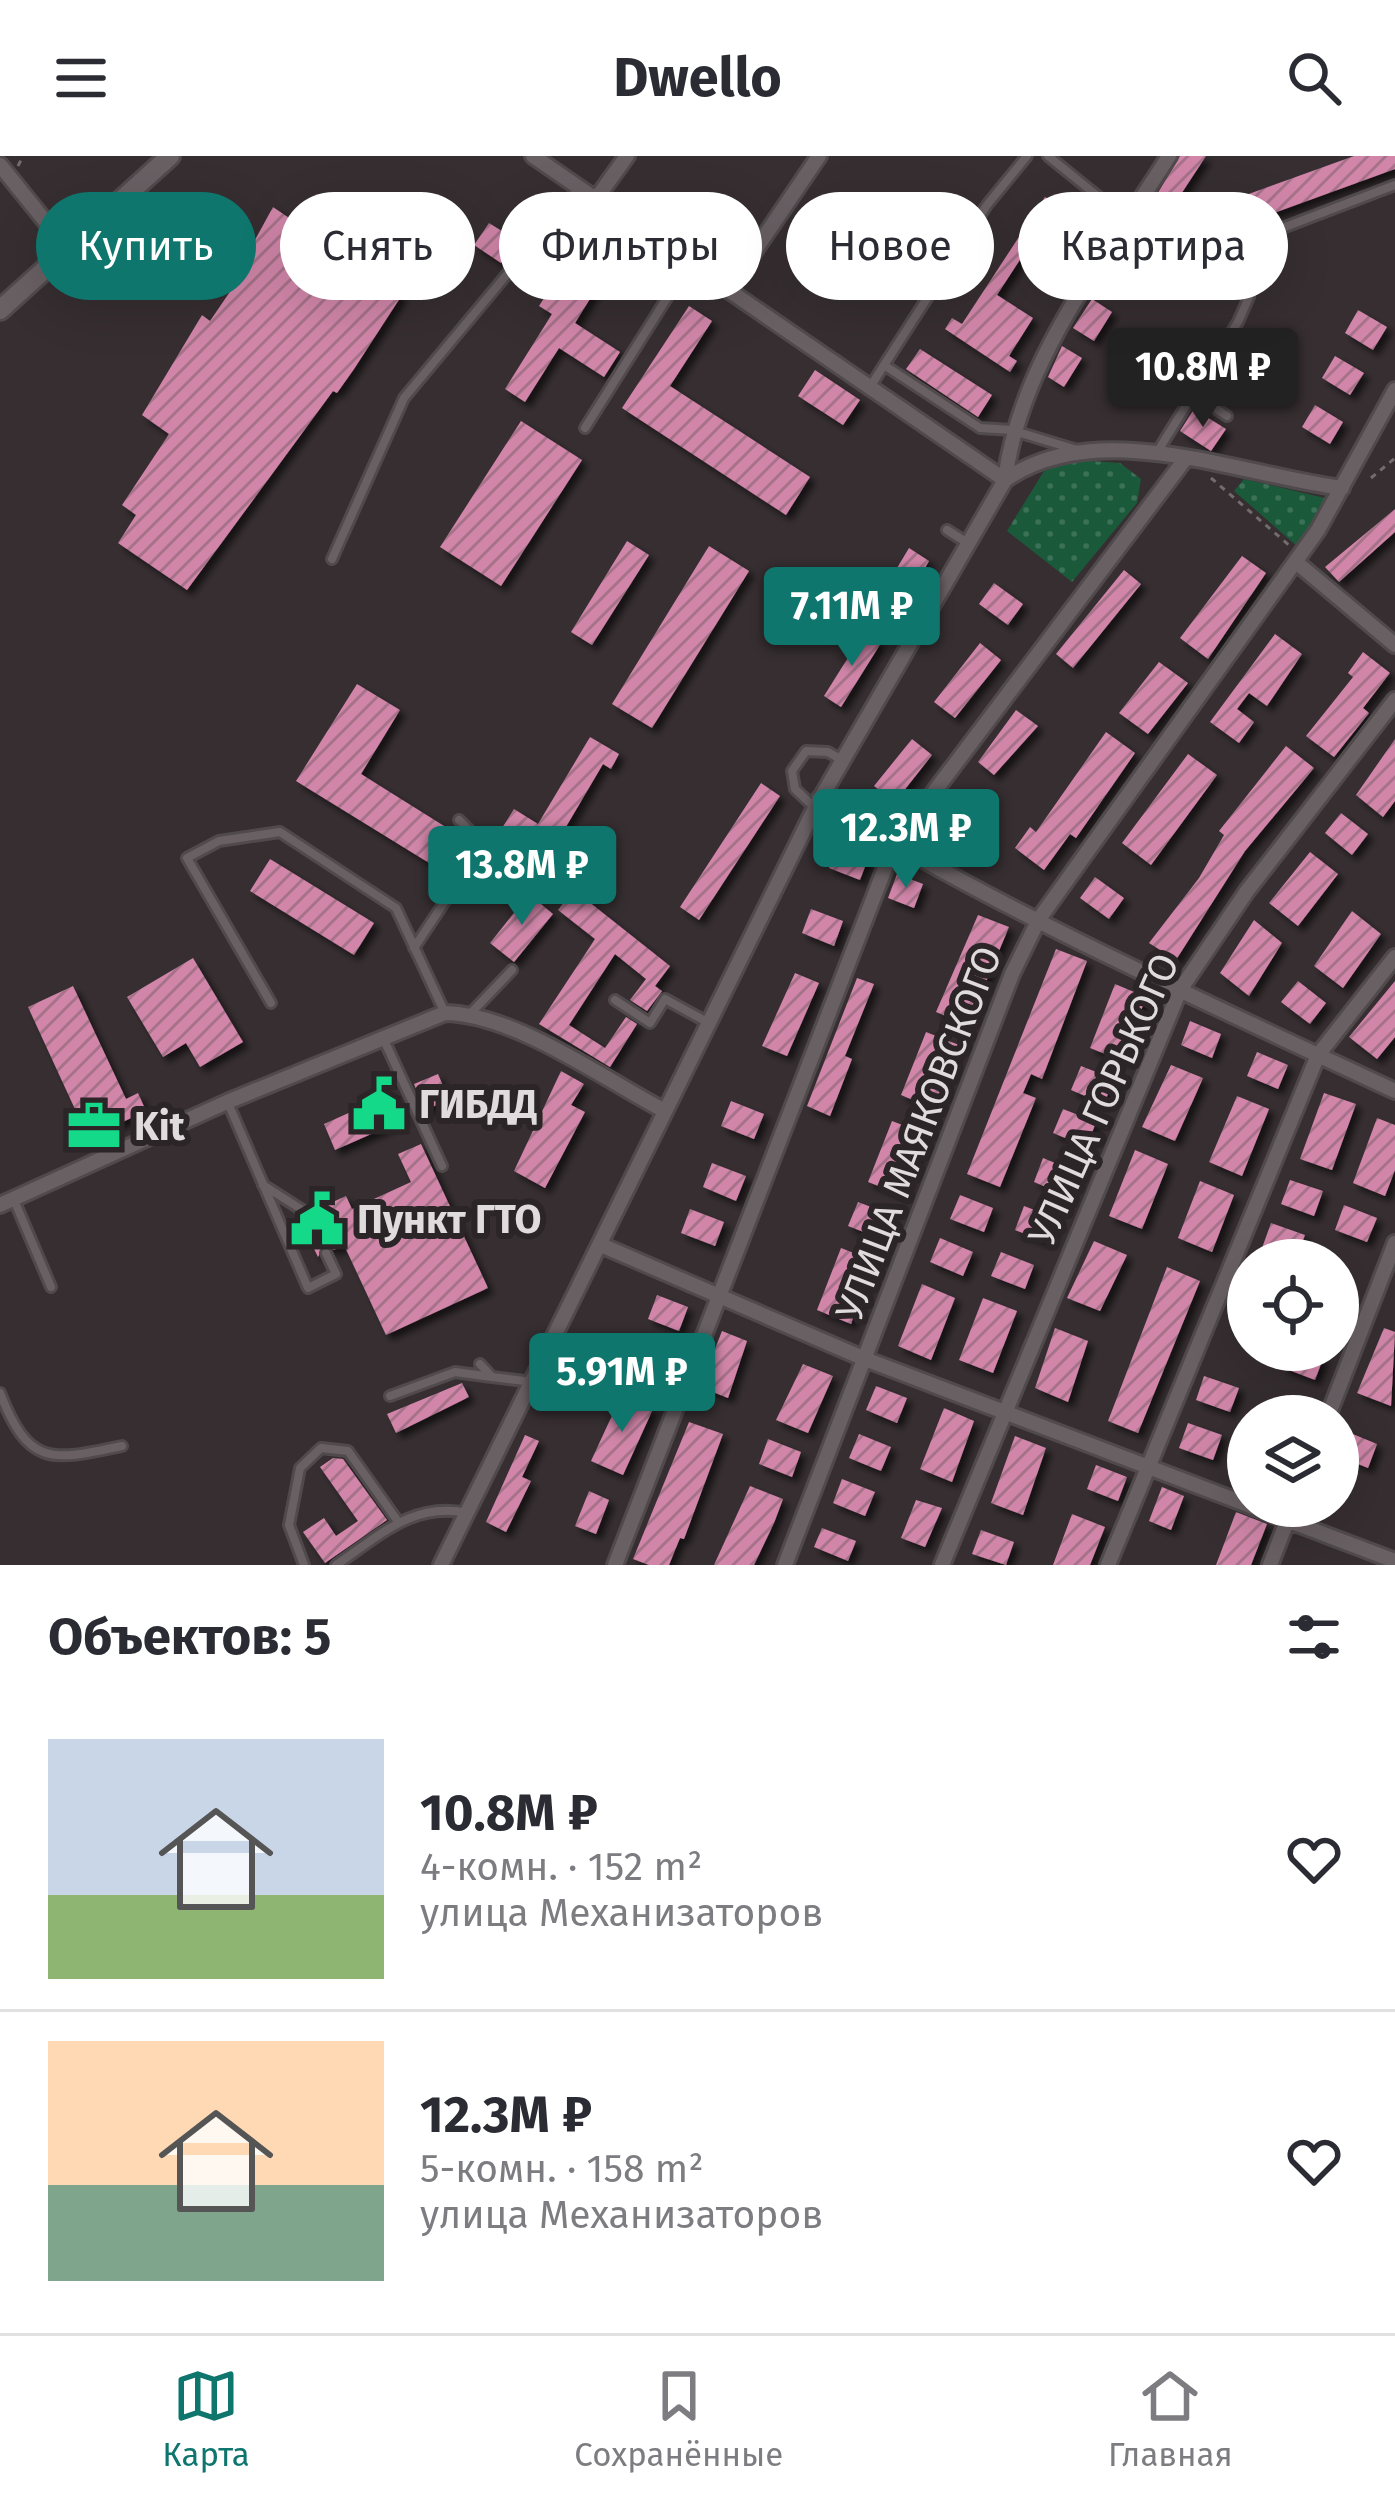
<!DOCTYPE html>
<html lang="ru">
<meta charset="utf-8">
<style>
:root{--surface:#fff;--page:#f2f2f3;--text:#2b2b33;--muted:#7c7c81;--line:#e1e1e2;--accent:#0f766e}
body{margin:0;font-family:"Fira Sans",sans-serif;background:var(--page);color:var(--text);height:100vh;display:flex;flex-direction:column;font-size:45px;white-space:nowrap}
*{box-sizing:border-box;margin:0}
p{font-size:39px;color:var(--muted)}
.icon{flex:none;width:66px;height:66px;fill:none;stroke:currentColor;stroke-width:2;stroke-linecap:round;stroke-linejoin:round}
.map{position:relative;height:1409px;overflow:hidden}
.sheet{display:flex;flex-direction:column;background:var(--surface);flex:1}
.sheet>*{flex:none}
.hud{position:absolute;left:36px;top:36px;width:1323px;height:108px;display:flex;gap:24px}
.buttons{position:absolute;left:1227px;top:1083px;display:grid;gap:24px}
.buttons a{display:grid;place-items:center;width:132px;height:132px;border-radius:50%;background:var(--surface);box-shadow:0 12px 48px #0002;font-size:60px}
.price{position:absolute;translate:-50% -102px;padding:0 27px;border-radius:12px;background:var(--accent);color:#fff;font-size:39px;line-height:78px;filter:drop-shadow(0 3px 6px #0008)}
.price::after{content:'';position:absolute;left:50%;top:72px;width:36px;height:27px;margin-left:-18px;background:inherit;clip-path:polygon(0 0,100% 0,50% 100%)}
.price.on{background:#222;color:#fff}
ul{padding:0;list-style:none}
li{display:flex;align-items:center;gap:36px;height:300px;padding:0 48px}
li+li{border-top:3px solid var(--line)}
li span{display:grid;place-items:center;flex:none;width:336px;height:240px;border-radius:0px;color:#555}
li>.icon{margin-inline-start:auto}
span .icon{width:144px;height:144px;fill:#fffc;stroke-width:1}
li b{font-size:51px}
h2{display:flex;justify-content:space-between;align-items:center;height:144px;padding:0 48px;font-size:51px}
.tag{padding:0 42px;border-radius:54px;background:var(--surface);box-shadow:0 12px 48px #0002;font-size:42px;line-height:108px}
.tag.on{background:var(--accent);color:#fff}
header{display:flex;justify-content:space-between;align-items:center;height:156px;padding:0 48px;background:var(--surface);font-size:54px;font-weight:700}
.dock{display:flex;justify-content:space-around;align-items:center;height:168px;border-top:3px solid var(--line);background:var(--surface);font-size:33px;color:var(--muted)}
.dock a{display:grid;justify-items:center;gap:6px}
.dock .on{color:var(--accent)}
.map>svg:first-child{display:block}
.grass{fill:url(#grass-dots)}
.building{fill:url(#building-hatch);filter:url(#shadow)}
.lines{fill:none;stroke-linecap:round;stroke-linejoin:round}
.lane-casing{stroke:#504a4c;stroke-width:14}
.street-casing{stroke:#504a4c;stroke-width:20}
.secondary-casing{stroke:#504a4c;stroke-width:24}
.path{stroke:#736c6f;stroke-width:3;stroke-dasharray:6 6;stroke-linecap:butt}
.lane{stroke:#696064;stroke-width:8}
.street{stroke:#696064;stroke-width:14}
.secondary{stroke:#696064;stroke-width:18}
.labels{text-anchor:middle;stroke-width:12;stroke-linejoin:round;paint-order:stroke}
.street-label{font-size:39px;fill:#e0dbdd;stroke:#2b2527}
.poi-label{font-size:39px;font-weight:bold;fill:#e0dbdd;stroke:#2b2527;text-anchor:start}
</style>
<header><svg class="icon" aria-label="menu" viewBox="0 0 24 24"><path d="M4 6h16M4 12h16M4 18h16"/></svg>Dwello<svg class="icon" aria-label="search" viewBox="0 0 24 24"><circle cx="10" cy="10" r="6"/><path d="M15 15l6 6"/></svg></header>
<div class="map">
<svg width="1395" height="1409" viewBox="0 0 1395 1409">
<defs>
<pattern id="grass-dots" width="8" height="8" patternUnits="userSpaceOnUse" patternTransform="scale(3)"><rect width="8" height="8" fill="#1a5a3b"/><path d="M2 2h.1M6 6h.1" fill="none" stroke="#3b7157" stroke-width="1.8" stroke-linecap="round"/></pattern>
<pattern id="building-hatch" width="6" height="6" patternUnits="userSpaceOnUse" patternTransform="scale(3)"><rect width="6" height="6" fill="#d186a9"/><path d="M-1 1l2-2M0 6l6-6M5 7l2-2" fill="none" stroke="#a6728a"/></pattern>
<filter id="shadow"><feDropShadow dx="5.5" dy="5.5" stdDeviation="3" flood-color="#0009"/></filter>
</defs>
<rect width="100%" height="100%" fill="#362e31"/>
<path class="grass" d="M 1076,304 L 1120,307 L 1141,323 L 1137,347 L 1072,426 L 1007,375 L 1044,315 Z
M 1244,323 L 1329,343 L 1298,391 L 1234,335 Z"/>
<path class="building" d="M 1180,0 L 1206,0 L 1166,61 L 1150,50 Z
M 1354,0 L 1395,0 L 1395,13 L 1216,78 L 1207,53 Z
M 940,41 L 961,55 L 919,121 L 897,108 Z
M 1045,41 L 1056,48 L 1043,69 L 1078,92 L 1059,121 L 1023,99 L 997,139 L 1033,162 L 1009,200 L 1017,205 L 1010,216 L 945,173 L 952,162 L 962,168 Z
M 273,51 L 402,139 L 354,213 L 337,237 L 333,235 L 187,434 L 118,387 L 136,359 L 122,349 L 169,278 L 142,259 L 202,159 L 210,165 L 242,118 L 238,115 Z
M 489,67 L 516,84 L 501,107 L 474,89 Z
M 591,68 L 624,88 L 575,167 L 620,196 L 604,221 L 559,192 L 525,246 L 505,233 L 552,158 L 539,150 Z
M 1125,91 L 1145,104 L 1127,133 L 1107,120 Z
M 1092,143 L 1112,156 L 1094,185 L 1073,172 Z
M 689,150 L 712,165 L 670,230 L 810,321 L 786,359 L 622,252 Z
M 1358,154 L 1387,171 L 1373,194 L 1345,177 Z
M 1062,190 L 1082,202 L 1064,231 L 1048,221 Z
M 920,193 L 992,239 L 978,261 L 906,213 Z
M 1335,200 L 1364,217 L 1350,239 L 1322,222 Z
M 815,214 L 860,244 L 843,269 L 798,240 Z
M 1315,249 L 1343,266 L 1330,288 L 1302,271 Z
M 1194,253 L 1226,273 L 1211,295 L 1180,275 Z
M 521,265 L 582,304 L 501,430 L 440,391 Z
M 1395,353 L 1395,376 L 1339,426 L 1325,411 Z
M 627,385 L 649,399 L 592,489 L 571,476 Z
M 709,390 L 749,415 L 652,572 L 612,548 Z
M 909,392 L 929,405 L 900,455 L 879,442 Z
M 1242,400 L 1266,417 L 1208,503 L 1180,482 Z
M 1124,414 L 1141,428 L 1073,512 L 1056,498 Z
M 994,427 L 1023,448 L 1008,469 L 979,448 Z
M 864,476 L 881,487 L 841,551 L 824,540 Z
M 1275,478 L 1302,498 L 1267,550 L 1249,537 L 1237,553 L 1254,566 L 1239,587 L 1210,566 Z
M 980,487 L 1001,504 L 955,562 L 934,546 Z
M 1363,496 L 1390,517 L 1363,552 L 1369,557 L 1334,601 L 1306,580 L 1353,521 L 1348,517 Z
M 1159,506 L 1188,527 L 1148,578 L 1119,557 Z
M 357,528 L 400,554 L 361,618 L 468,685 L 447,718 L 296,625 Z
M 1016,554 L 1038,570 L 994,619 L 978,606 Z
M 1106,576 L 1135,597 L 1076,682 L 1070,678 L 1044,714 L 1015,692 L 1030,671 L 1036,676 Z
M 590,581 L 619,598 L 611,613 L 603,608 L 560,681 L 568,685 L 551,713 L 497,680 L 514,653 L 538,668 Z
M 912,583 L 932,599 L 895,646 L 874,630 Z
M 1395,583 L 1395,645 L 1383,661 L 1356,639 Z
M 1286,590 L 1314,612 L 1245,695 L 1176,804 L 1149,787 L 1199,722 L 1224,679 L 1219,675 Z
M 1188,598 L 1217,619 L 1151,709 L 1122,687 Z
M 761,627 L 780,640 L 699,764 L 680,751 Z
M 1341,657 L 1368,678 L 1352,699 L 1325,677 Z
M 937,659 L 961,676 L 943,701 L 919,684 Z
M 838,687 L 869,700 L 860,724 L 829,712 Z
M 1310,696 L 1338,718 L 1298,770 L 1269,747 Z
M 270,703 L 374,767 L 354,799 L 250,735 Z
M 897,718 L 923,728 L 914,752 L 888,742 Z
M 1095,721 L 1124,742 L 1109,763 L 1080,742 Z
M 574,734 L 670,810 L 655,830 L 662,835 L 647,855 L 630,844 L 646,823 L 615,798 L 569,869 L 605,892 L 626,861 L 637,868 L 610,911 L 539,868 L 595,783 L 558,754 Z
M 529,738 L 553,758 L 514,806 L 490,787 Z
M 811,753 L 843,765 L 834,790 L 802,777 Z
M 1352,755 L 1381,778 L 1343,832 L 1314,810 Z
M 978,759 L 1009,771 L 968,869 L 936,856 Z
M 1254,764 L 1282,787 L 1249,840 L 1220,817 Z
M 1056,793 L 1087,805 L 1042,923 L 1031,918 L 1023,937 L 1036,942 L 1000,1031 L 967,1018 Z
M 193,802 L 243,886 L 200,911 L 186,887 L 163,901 L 127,841 Z
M 795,817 L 819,827 L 787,900 L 762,890 Z
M 857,822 L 874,828 L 845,900 L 852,903 L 830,960 L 807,950 Z
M 1298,825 L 1326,847 L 1310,868 L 1281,846 Z
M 1395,825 L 1395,881 L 1377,903 L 1349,881 Z
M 1115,828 L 1146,841 L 1123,905 L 1090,892 Z
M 73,830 L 126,943 L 138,937 L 146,955 L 78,987 L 69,969 L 80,964 L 28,851 Z
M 1190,865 L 1221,878 L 1212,902 L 1181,889 Z
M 926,876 L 959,889 L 934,953 L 901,939 Z
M 1257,896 L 1288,909 L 1278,933 L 1247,920 Z
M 1171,909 L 1203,922 L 1175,985 L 1142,971 Z
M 1081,910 L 1114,923 L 1104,948 L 1071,934 Z
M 561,915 L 584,928 L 571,949 L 585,956 L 545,1032 L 514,1015 Z
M 438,918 L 449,944 L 425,954 L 414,928 Z
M 1324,937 L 1356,948 L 1332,1014 L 1300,1003 Z
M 391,938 L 403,964 L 335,994 L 324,968 Z
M 1237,940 L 1269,953 L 1242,1020 L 1209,1006 Z
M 731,945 L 764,958 L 754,983 L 721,970 Z
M 1063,953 L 1096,966 L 1087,991 L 1053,977 Z
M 1377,962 L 1395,969 L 1395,1014 L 1385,1040 L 1353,1027 Z
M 892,965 L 926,978 L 902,1039 L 868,1026 Z
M 421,988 L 488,1132 L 386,1179 L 344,1089 L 334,1094 L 324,1089 L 318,1101 L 299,1062 L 310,1065 L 315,1054 L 346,1040 L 352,1053 L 411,1026 L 398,998 Z
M 1135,994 L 1168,1008 L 1142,1073 L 1109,1060 Z
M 1043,1002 L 1077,1016 L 1067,1040 L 1034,1026 Z
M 712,1007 L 746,1020 L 736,1045 L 703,1031 Z
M 1290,1024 L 1323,1035 L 1314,1060 L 1281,1048 Z
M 1200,1025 L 1234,1039 L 1212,1096 L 1178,1082 Z
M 960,1039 L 993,1052 L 984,1076 L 950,1063 Z
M 858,1046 L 892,1059 L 882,1083 L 848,1070 Z
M 1344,1049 L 1377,1062 L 1367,1086 L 1335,1074 Z
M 1024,1050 L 1058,1063 L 1048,1087 L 1015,1074 Z
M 690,1053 L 724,1066 L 715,1090 L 681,1077 Z
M 1271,1067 L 1305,1079 L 1296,1103 L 1262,1092 Z
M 940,1082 L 973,1096 L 963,1120 L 930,1106 Z
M 1094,1085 L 1127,1099 L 1100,1155 L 1067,1142 Z
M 841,1092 L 874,1105 L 851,1168 L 817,1154 Z
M 1001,1096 L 1034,1109 L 1025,1133 L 991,1120 Z
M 1167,1111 L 1200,1125 L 1138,1277 L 1108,1265 Z
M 922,1128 L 955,1142 L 931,1204 L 898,1190 Z
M 657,1139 L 688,1151 L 679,1175 L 648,1163 Z
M 983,1142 L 1017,1155 L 993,1217 L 959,1204 Z
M 1055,1172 L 1088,1185 L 1068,1246 L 1035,1232 Z
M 1384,1172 L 1395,1176 L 1391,1250 L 1357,1237 Z
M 722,1175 L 747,1185 L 728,1242 L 700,1231 Z
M 639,1186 L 671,1198 L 661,1223 L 630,1210 Z
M 1288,1194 L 1324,1200 L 1315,1224 L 1281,1211 Z
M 803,1208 L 833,1220 L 808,1277 L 776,1264 Z
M 1204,1220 L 1239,1232 L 1230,1256 L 1196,1244 Z
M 462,1227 L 469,1241 L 396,1277 L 387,1258 Z
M 876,1230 L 907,1242 L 897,1267 L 866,1254 Z
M 621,1240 L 653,1253 L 623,1319 L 591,1305 Z
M 944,1252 L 974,1265 L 952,1326 L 920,1313 Z
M 689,1266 L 723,1278 L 684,1383 L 680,1382 L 669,1409 L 649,1409 L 633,1403 Z
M 1188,1267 L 1222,1279 L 1213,1304 L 1179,1292 Z
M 1343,1274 L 1377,1288 L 1368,1312 L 1338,1300 Z
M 859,1278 L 891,1291 L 881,1315 L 849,1302 Z
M 525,1279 L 539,1285 L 522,1321 L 531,1325 L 506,1376 L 486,1366 Z
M 1015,1280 L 1046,1292 L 1023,1359 L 991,1347 Z
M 768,1283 L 801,1296 L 792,1321 L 759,1308 Z
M 333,1302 L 343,1303 L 387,1364 L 325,1407 L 303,1376 L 324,1362 L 336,1380 L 358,1365 L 320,1311 Z
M 1096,1309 L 1127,1321 L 1118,1345 L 1087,1333 Z
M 842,1323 L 875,1336 L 865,1360 L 833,1347 Z
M 750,1330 L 783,1343 L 774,1367 L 754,1409 L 714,1409 Z
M 1162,1331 L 1184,1340 L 1171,1374 L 1149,1365 Z
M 589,1335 L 609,1344 L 596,1378 L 575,1370 Z
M 916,1344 L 942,1352 L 925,1391 L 901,1382 Z
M 1236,1356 L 1267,1368 L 1251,1409 L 1216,1409 Z
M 1072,1358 L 1105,1371 L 1090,1409 L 1053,1409 Z
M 822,1372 L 856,1385 L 848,1405 L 814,1391 Z
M 981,1374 L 1014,1386 L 1006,1409 L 972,1398 Z"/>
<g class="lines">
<defs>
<path id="lane" d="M 1048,0 L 1126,63
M 884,209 L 980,272 L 1011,274 L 1077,294
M 870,231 L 987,49 L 1027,0
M 1191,236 L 1227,260
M 585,272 L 689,107
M 1156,298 L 1238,166 L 1249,141 L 1251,84 L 1395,29
M 947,374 L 966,386
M 332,403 L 404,242 L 578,33
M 814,651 L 795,633 L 792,615 L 806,595 L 828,596 L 842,604
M 414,792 L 483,688 L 459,664
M 615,844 L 650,867 L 665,843 L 707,866
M 271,847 L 187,702 L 219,685 L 280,676 L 396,752 L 445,857
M 471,857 L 512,814
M 384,884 L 442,1010
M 228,947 L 308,1132 L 336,1118 L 326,1097
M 263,1029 L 307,1057
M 14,1044 L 51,1131
M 480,1208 L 492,1221 L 533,1226
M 0,1237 C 29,1311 51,1305 122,1290
M 390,1240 L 455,1216 L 492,1221
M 304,1409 L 289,1369 L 300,1312 L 321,1292 L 348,1295 L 399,1367
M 336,1409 C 379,1380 414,1345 467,1357"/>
<path id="street" d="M 533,0 L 1005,324
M 0,9 L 66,91
M 596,43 L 627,0
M 728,134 L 819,0
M 1005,324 C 1098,259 1240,319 1342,332
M 1296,406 L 1395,489
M 819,643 C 1002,756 1201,844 1395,935
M 0,1049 L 227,946 L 445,857 C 514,858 601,921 663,954
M 601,1089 L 865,1203 L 1248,1349
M 1328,1260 L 1395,1087
M 1250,1350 L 1395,1405
M 441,1409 L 815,652 L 1005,324 C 1020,204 1106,100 1169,0
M 615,1409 L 894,689 L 1186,302
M 785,1409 L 1012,818 L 1039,763 L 1318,374 L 1395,234
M 942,1409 L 1180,834 L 1247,735 L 1395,544
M 1108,1409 L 1318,899 L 1395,801
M 1270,1409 L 1293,1350"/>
<path id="secondary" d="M 0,154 L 170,0"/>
</defs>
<use href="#lane" class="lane-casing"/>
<use href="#street" class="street-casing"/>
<use href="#secondary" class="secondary-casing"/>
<path class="path" d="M 18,10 L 23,0
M 1211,322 L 1290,390
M 1371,322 L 1395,302"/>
<use href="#lane" class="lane"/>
<use href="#street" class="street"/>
<use href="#secondary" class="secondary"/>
</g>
<defs>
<symbol id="civic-bare" viewBox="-9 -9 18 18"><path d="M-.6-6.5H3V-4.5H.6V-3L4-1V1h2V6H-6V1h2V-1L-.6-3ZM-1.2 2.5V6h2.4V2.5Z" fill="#13d989" stroke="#2b2527" stroke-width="2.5" paint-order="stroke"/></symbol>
<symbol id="office-bare" viewBox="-9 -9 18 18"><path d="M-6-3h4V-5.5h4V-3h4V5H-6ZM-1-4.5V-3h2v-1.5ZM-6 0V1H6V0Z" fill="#13d989" stroke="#2b2527" stroke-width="2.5" paint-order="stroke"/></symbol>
</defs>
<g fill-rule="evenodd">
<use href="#civic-bare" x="341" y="910" width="76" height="76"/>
<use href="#office-bare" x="56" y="932" width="76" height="76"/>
<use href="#civic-bare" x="279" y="1025" width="76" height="76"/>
</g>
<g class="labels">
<g class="street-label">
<text transform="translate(1103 943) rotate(-66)" y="14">УЛИЦА ГОРЬКОГО</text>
<text transform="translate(918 977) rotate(-69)" y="14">УЛИЦА МАЯКОВСКОГО</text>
</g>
<g class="poi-label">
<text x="419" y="962">ГИБДД</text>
<text x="134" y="984">Kit</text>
<text x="357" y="1077">Пункт ГТО</text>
</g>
</g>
</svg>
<div class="buttons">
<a><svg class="icon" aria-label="locate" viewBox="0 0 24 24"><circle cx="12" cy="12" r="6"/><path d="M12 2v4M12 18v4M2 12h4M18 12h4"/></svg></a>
<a><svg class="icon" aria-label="layers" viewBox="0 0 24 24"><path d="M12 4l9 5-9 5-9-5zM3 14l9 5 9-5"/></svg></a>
</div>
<b class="price on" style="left:1203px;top:274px">10.8M ₽</b>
<b class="price" style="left:852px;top:513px">7.11M ₽</b>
<b class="price" style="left:906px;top:735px">12.3M ₽</b>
<b class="price" style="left:522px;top:772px">13.8M ₽</b>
<b class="price" style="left:622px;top:1279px">5.91M ₽</b>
<div class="hud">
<a class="tag on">Купить</a>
<a class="tag">Снять</a>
<a class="tag">Фильтры</a>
<a class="tag">Новое</a>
<a class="tag">Квартира</a>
</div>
</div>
<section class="sheet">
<h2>Объектов: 5<svg class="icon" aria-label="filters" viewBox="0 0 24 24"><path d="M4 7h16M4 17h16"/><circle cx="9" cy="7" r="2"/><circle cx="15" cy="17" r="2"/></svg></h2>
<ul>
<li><span style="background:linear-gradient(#c9d6e8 65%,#8fb573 0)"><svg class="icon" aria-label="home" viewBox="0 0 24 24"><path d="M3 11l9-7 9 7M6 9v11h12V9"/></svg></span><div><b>10.8M ₽</b><p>4-комн. · 152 m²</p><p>улица Механизаторов</p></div><svg class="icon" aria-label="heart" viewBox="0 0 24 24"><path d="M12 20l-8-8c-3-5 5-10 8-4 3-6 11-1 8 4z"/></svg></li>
<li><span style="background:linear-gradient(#ffd9b3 60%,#7fa58c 0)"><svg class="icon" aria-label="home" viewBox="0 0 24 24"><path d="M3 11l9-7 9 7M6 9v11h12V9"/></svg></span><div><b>12.3M ₽</b><p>5-комн. · 158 m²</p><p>улица Механизаторов</p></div><svg class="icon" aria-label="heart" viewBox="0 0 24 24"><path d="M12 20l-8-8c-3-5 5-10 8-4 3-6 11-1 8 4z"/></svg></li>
</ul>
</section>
<nav class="dock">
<a class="on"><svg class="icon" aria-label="map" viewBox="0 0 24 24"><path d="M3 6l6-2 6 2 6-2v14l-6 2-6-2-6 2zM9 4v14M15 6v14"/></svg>Карта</a>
<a><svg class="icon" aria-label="saved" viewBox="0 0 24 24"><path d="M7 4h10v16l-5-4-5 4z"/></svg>Сохранённые</a>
<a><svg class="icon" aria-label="home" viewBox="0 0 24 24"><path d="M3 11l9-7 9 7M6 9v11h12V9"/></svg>Главная</a>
</nav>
